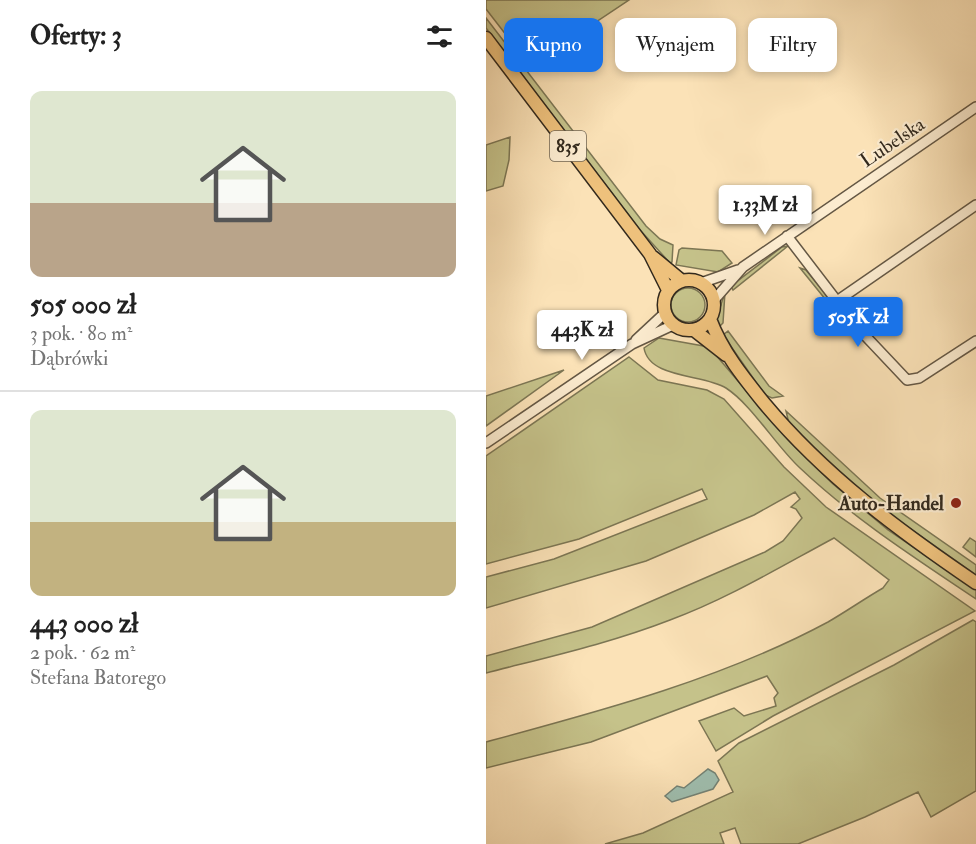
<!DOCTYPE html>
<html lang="pl">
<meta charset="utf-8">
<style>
:root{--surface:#fff;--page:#f2f2f2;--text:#222;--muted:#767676;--line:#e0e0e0;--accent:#1a73e8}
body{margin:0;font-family:"IM FELL Double Pica",serif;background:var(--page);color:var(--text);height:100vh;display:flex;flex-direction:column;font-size:22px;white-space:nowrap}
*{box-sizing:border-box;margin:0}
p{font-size:20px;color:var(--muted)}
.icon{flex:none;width:33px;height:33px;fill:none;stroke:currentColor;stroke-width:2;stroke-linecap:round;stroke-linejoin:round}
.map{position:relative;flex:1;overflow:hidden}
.side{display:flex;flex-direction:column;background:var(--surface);width:486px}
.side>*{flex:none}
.top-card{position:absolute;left:18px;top:18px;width:381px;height:54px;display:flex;gap:12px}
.price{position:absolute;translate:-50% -51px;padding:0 14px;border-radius:6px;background:#fff;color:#222;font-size:20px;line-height:39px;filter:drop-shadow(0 2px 3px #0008)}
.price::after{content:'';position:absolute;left:50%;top:36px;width:18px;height:14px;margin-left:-9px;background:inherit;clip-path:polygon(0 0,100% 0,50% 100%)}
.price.on{background:var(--accent);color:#fff}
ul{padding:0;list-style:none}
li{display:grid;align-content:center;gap:12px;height:318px;padding:0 30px}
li+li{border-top:2px solid var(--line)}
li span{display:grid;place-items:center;height:186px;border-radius:12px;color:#555}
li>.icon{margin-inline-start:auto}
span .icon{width:108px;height:108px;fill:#fffc;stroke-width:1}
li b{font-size:26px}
h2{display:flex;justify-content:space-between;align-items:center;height:72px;padding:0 30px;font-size:26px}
.tag{padding:0 21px;border-radius:12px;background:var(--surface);box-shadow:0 3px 9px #0003;font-size:21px;line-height:54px}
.tag.on{background:var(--accent);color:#fff}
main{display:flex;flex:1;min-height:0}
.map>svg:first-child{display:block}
.green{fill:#c5c28a;stroke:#7c7654;stroke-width:1.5}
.water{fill:#9fbeaf;stroke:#738275;stroke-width:1.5}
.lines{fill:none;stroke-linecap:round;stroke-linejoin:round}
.minor-casing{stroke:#645744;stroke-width:12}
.major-casing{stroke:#32291d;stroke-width:15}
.minor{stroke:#fcecd0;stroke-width:9}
.major{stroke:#eec17c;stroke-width:12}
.poi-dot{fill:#8f2418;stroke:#fcecd0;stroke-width:2}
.labels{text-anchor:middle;stroke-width:4.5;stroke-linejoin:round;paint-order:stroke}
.shield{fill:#fcecd0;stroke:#6f6453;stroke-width:1.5}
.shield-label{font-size:18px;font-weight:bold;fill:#32291d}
.street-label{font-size:20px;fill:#32291d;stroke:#fcecd0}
.poi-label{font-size:20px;font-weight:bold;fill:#32291d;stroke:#fcecd0;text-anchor:end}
</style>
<main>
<section class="side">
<h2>Oferty: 3<svg class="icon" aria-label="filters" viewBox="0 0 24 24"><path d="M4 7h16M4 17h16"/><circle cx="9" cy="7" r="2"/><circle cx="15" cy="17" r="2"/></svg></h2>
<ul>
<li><span style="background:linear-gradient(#dfe7d0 60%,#b9a48a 0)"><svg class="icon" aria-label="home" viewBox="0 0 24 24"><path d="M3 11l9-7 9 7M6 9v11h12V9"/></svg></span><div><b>505 000 zł</b><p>3 pok. · 80 m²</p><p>Dąbrówki</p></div></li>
<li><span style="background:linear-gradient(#dfe7d0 60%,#c2b280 0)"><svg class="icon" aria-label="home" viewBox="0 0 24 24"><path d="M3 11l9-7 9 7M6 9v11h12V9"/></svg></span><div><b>443 000 zł</b><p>2 pok. · 62 m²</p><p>Stefana Batorego</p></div></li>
</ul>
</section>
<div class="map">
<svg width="490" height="844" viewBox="0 0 490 844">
<rect width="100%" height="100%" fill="#fbe2b7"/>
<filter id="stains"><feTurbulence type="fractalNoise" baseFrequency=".00333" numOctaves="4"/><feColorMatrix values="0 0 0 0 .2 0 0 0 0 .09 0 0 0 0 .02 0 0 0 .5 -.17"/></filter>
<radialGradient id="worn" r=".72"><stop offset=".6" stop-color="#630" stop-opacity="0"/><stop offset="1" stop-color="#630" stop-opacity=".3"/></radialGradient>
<path class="green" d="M 0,0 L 143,0 L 44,66 L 0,9 Z
M 0,18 L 160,226 L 174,239 L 187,245 L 186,262 L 184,263 L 155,231 L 0,28 Z
M 24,137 L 23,160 L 17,186 L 0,191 L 0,145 Z
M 302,246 L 247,290 L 245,286 L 296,247 Z
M 196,248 L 236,251 L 246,263 L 232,272 L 190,265 L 193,250 Z
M 314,268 L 320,270 L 372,333 L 370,337 Z
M185 305a17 17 0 1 1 34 0a17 17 0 1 1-34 0Z
M 239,292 L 237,323 L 232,328 L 231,317 Z
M 242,331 L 283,386 L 297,396 L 286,398 L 279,395 L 237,335 Z
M 173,338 L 223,347 L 303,441 L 347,484 L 402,530 L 490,590 L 490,599 C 429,558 368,519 314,468 C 290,446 266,405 240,388 C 218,374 163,379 158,348 Z
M 143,357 L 172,380 L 221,390 L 238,399 L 298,467 L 340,507 L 489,611 L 287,716 L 230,751 L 213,721 L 248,708 L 258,716 L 290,706 L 288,698 L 292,693 L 281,676 L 105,742 L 0,768 L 0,742 C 115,711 236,679 342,622 C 361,611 378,599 397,588 L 403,580 L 348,538 C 294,567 241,599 184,620 C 125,643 62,657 0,673 L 0,656 L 106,627 L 279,552 L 297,541 L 316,518 L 310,509 L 305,507 L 314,499 L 309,492 L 268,515 L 160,561 L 0,608 L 0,577 L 68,559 L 221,499 L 216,489 L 93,539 L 0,564 L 0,456 Z
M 78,370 L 0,426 L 0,396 Z
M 300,411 L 394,498 L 490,565 L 490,575 L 385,501 L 303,424 Z
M 484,538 L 490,542 L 490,557 L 477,547 Z
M 487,620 L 490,622 L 490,791 L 445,817 L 432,792 L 379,817 L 312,844 L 255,844 L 249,828 L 234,833 L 238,844 L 119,844 L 157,833 L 247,792 L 232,761 L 253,743 L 408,665 Z"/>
<path class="water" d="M 222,769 L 229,773 L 233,780 L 227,789 L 186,802 L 179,796 L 191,786 L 198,788 Z"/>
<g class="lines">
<defs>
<path id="minor" d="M 301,236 L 370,326 L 421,380 L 433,378 L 490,341
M 215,283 L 252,270
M 228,300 L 257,267 L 490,107
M 351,301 L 490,205
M 150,340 L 179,313
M 0,443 L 146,344 L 187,325"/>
<path id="major" d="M 0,38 L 164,254 L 182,290
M 167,257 L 196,281
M178 305a25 25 0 1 1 50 0a25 25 0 1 1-50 0Z
M 224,319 C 236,351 257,377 278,403 C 339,476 412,530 490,583
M 208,330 L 240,355"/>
</defs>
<use href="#minor" class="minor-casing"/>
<use href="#major" class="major-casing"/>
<use href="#minor" class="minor"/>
<use href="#major" class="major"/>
</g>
<circle class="poi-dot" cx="470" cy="503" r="6"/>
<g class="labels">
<rect class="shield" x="64" y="131" width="36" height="30" rx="4.5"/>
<g class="shield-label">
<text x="82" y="152">835</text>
</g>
<g class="street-label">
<text transform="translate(406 142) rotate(-34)" y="7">Lubelska</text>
</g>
<g class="poi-label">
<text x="458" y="510">Auto-Handel</text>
</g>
</g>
<rect width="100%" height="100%" filter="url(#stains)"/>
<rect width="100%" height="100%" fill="url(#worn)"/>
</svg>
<b class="price" style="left:279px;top:236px">1.33M zł</b>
<b class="price on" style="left:372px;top:348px">505K zł</b>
<b class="price" style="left:96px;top:361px">443K zł</b>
<div class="top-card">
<a class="tag on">Kupno</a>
<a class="tag">Wynajem</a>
<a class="tag">Filtry</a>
</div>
</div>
</main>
